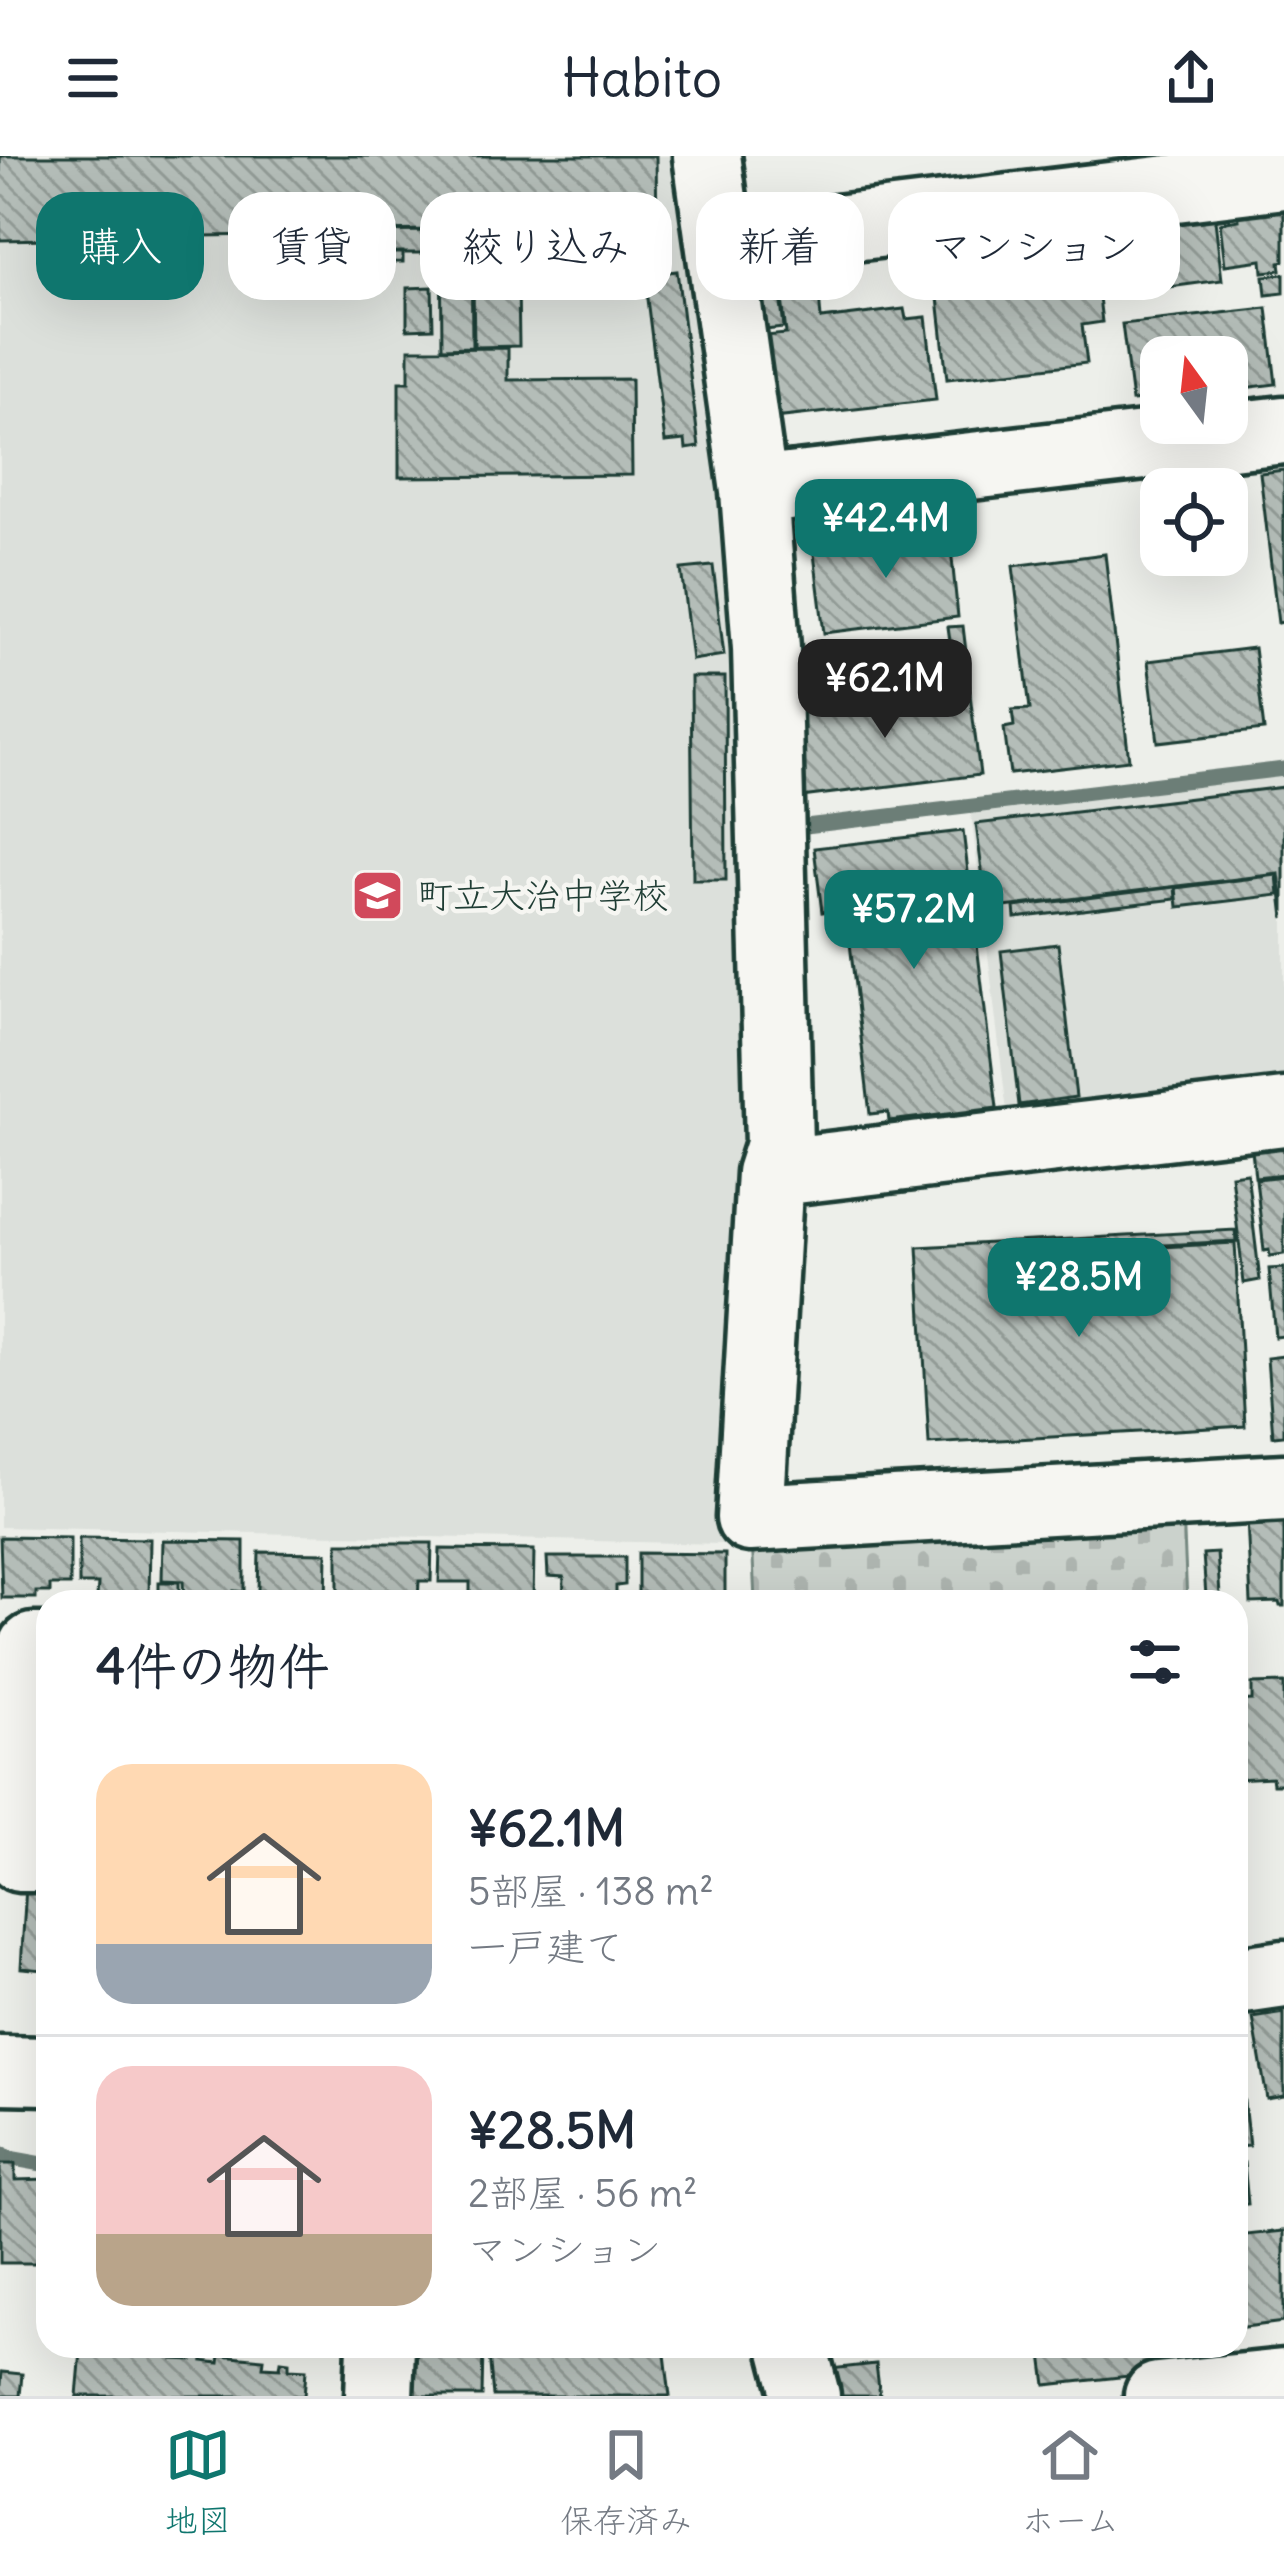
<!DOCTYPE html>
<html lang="ja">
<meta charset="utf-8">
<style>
:root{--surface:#fff;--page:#f2f2f3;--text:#1f2937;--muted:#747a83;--line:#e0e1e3;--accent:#0f766e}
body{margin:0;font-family:Delius,"Klee One",sans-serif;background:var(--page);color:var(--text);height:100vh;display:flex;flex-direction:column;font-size:45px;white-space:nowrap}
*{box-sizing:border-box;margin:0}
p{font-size:39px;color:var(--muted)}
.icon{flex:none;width:66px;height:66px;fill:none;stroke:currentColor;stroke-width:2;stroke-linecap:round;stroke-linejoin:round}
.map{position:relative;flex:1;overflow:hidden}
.sheet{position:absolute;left:36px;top:1434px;width:1212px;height:768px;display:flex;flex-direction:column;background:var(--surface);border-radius:36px;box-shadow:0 12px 48px #0002}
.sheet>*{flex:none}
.guide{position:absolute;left:36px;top:36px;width:1212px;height:108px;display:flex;gap:24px}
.needle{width:78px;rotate:345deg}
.fabs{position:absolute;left:1140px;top:180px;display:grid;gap:24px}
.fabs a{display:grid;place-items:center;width:108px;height:108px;border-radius:24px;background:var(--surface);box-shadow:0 12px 48px #0002;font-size:60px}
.price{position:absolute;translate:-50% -102px;padding:0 27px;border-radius:24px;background:var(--accent);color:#fff;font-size:39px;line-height:78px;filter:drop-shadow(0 3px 6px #0008)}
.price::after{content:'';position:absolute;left:50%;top:72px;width:36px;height:27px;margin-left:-18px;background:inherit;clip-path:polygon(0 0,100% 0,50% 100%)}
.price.on{background:#222;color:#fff}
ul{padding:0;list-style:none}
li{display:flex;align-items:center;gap:36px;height:300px;padding:0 60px}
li+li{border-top:3px solid var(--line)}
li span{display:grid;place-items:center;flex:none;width:336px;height:240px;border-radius:36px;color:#555}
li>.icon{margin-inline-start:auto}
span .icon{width:144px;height:144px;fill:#fffc;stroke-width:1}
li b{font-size:51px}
h2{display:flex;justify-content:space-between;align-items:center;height:144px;padding:0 60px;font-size:51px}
.chip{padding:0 42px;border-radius:36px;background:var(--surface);box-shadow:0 12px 48px #0002;font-size:42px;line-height:108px}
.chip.on{background:var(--accent);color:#fff}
header{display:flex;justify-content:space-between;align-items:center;height:156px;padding:0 60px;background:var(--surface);font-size:54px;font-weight:600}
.menu{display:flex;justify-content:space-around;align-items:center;height:168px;border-top:3px solid var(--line);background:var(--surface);font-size:33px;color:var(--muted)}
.menu a{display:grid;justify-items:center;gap:6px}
.menu .on{color:var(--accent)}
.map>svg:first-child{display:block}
.built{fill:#dce0db}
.cemetery{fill:url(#cemetery-stones);stroke:#758880;stroke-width:3}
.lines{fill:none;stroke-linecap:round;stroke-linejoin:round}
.stream{stroke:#6c7e77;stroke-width:15}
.building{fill:url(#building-back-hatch);stroke:#1f3d34;stroke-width:3}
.minor-casing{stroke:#1f3d34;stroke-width:75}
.minor{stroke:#f6f6f2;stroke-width:66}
.labels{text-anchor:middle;stroke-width:9;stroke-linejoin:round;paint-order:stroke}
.poi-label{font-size:36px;fill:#1f3d34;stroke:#f6f6f2;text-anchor:start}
</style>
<header><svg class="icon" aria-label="menu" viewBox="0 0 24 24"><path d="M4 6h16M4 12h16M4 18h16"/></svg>Habito<svg class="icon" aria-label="share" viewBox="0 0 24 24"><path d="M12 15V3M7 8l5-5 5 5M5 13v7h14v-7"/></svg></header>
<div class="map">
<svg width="1284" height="2240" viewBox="0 0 1284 2240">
<defs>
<pattern id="cemetery-stones" width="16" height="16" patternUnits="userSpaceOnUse" patternTransform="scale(3)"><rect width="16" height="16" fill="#cbd2cc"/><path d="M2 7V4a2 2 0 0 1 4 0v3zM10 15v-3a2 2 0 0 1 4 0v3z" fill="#aeb5b0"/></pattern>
<pattern id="building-back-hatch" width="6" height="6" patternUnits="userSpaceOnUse" patternTransform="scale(3)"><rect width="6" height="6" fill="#b4bdb8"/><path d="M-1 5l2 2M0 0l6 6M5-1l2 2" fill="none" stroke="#929b96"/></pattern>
</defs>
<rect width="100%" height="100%" fill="#edefea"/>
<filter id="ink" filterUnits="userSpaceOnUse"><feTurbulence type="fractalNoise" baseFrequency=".00833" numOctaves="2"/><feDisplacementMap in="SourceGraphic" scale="24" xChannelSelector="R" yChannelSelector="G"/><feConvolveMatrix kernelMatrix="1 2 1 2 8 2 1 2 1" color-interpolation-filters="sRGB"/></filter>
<g filter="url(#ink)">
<path class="built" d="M 0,0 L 693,0 L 743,374 L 746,983 L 723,1388 L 0,1371 Z
M 1284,620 L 1284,930 L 1008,964 L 971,658 Z"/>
<path class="cemetery" d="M 1183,1355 L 1187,1446 L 755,1446 L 752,1380 Z"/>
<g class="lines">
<path class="stream" d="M 789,672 L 1284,613
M 0,1997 L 9,2002 L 48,2009"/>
</g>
<path class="building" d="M 0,0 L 656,0 L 657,71 L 601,72 L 601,65 L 590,65 L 590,75 L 465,75 L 465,66 L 432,66 L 432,74 L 302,76 L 302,70 L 265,70 L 264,79 L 138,81 L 138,75 L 103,76 L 103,82 L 0,84 Z
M 1237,46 L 1284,47 L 1284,105 L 1280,106 L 1281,114 L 1263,116 L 1262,104 L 1225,109 L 1220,67 L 1239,64 Z
M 1213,47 L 1222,124 L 1169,131 L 1160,54 Z
M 1092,64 L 1097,112 L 1078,114 L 1073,67 Z
M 432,67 L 440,67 L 440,97 L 266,97 L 266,71 L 302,71 L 302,77 L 432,75 Z
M 441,67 L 464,67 L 464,76 L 471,76 L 472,191 L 442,192 Z
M 1157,76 L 1162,123 L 1147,125 L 1141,78 Z
M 1132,90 L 1137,132 L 1114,134 L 1109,92 Z
M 403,96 L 403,106 L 265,107 L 266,98 Z
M 677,115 L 699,291 L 686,293 L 685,284 L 665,286 L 644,119 Z
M 1284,118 L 1284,137 L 1266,139 L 1264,120 Z
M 1097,125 L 1102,166 L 1082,169 L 1087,207 L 947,223 L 938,142 Z
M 518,126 L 519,190 L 474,191 L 473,127 Z
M 432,131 L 433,172 L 407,173 L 407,132 Z
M 819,138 L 821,163 L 904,153 L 906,163 L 926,161 L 936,244 L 774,262 L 765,180 L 786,178 L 782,142 Z
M 780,139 L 784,172 L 764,174 L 760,141 Z
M 1267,152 L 1276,228 L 1227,234 L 1227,201 L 1161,201 L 1161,242 L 1132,245 L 1122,168 Z
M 508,192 L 508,224 L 631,223 L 632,319 L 399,321 L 399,226 L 409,226 L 409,193 Z
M 1284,314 L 1284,466 L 1278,467 L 1260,317 Z
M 949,373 L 958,461 L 824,477 L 813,390 Z
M 1105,398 L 1129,604 L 1010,618 L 1004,572 L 1014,570 L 1012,554 L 1030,553 L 1013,410 Z
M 713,410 L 724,499 L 692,504 L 681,413 Z
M 963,470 L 968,513 L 954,514 L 948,471 Z
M 1254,492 L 1264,574 L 1158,586 L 1148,505 Z
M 691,521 L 725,521 L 726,724 L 693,724 Z
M 969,530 L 980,619 L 801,641 L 790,551 Z
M 1284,631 L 1284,762 L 1279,718 L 987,753 L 976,668 Z
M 963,675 L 997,952 L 889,965 L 888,956 L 870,958 L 846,753 L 822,756 L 814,692 Z
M 1277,719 L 1279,739 L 1178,751 L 1176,732 Z
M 1175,731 L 1176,743 L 1015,762 L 1014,751 Z
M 1058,788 L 1076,941 L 1019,949 L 1001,795 Z
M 1284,981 L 1284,1018 L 1255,1021 L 1251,985 Z
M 1247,1017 L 1260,1124 L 1244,1127 L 1231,1019 Z
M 1284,1020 L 1284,1098 L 1270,1100 L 1269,1094 L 1264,1095 L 1256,1023 Z
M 1235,1074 L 1236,1085 L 1073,1094 L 1073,1083 Z
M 1070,1083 L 1071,1096 L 1235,1087 L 1245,1270 L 929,1288 L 918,1091 Z
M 1284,1112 L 1284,1180 L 1275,1181 L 1269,1113 Z
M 1284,1200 L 1284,1279 L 1273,1280 L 1267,1202 Z
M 1284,1361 L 1284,1450 L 1280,1450 L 1279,1446 L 1251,1447 L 1247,1363 Z
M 0,1381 L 70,1382 L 70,1429 L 50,1429 L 50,1436 L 36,1436 L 36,1442 L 2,1442 Z
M 79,1382 L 150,1383 L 149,1442 L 97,1441 L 98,1428 L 79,1428 Z
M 163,1384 L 244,1385 L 244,1436 L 234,1435 L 234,1444 L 184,1444 L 183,1425 L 162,1424 Z
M 338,1387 L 432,1387 L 431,1425 L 419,1425 L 418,1446 L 377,1446 L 376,1442 L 338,1442 Z
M 440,1393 L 534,1394 L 533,1446 L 470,1446 L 470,1426 L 439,1426 Z
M 259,1396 L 327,1397 L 326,1446 L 269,1446 L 269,1435 L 258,1435 Z
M 638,1397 L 725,1398 L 725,1446 L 668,1446 L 668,1437 L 638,1437 Z
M 1217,1397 L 1220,1439 L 1206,1440 L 1203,1398 Z
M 547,1401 L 625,1401 L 625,1429 L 616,1430 L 616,1446 L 563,1446 L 564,1421 L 548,1420 Z
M 159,1426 L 179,1426 L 179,1446 L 159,1446 Z
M 1284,1527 L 1284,1628 L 1273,1628 L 1272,1621 L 1236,1623 L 1236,1545 L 1252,1544 L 1252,1528 Z
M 26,1730 L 48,1731 L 48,1804 L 45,1803 L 44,1814 L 21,1812 Z
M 1284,1857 L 1284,1940 L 1267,1943 L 1253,1862 Z
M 1236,1903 L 1239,1903 L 1249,1990 L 1236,1991 Z
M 1244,2007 L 1248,2048 L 1236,2049 L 1236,2008 Z
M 0,2008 L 15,2008 L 15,2024 L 48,2023 L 48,2107 L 0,2107 Z
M 1284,2075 L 1284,2166 L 1236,2172 L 1236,2080 Z
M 108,2190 L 174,2196 L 173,2203 L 193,2204 L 193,2199 L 204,2201 L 203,2205 L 219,2207 L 220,2199 L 264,2203 L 263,2211 L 280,2212 L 281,2205 L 289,2206 L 289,2213 L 306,2214 L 304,2240 L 77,2240 L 81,2195 L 107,2197 Z
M 406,2190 L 483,2190 L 482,2240 L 405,2240 Z
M 563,2190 L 664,2190 L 670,2240 L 493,2240 L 489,2198 Z
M 1041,2190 L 1172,2190 L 1175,2215 L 1046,2229 Z
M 876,2208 L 880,2240 L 833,2240 L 830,2213 Z
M 2,2216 L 22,2218 L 20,2240 L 0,2240 Z"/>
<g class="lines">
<defs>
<path id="minor" d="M 707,0 L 754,335 L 766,492 L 779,989 L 770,1017 L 750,1362 L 1284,1332
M 720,87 L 1284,19
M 754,335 L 1284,274
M 770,1017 L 1284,956
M 48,1491 L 33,1491 L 20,1702 L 48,1702
M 1236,1825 L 1284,1818
M 0,1914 L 48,1915
M 793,2190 L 806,2240
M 379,2240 L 381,2190
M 1158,2240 L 1284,2227"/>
</defs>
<use href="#minor" class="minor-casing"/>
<use href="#minor" class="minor"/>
</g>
</g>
<defs>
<symbol id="school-square" viewBox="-11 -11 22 22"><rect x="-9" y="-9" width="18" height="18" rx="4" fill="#d1495b" stroke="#f6f6f2"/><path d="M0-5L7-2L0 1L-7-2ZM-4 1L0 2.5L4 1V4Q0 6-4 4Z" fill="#fff"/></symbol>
</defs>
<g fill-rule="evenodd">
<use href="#school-square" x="348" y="710" width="59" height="59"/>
</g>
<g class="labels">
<g class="poi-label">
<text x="417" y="752">町立大治中学校</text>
</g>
</g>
</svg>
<div class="fabs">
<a><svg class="needle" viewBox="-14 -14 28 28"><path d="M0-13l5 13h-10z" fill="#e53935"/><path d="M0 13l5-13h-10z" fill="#747a83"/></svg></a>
<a><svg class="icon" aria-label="locate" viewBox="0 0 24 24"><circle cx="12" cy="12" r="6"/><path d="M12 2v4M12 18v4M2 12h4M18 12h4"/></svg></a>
</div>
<b class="price" style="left:886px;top:425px">¥42.4M</b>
<b class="price on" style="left:885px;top:585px">¥62.1M</b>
<b class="price" style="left:914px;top:816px">¥57.2M</b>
<b class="price" style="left:1079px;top:1184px">¥28.5M</b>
<div class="guide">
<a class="chip on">購入</a>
<a class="chip">賃貸</a>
<a class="chip">絞り込み</a>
<a class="chip">新着</a>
<a class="chip">マンション</a>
</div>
<section class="sheet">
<h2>4件の物件<svg class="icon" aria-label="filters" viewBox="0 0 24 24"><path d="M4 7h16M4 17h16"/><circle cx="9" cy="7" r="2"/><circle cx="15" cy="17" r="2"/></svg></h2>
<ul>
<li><span style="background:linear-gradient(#ffd9b3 75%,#9aa5b1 0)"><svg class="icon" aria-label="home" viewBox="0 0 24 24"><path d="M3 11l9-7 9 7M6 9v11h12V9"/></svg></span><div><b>¥62.1M</b><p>5部屋 · 138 m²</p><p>一戸建て</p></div></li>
<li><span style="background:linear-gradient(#f6c9c9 70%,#b9a48a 0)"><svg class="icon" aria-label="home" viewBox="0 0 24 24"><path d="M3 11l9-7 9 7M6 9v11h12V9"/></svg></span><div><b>¥28.5M</b><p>2部屋 · 56 m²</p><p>マンション</p></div></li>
</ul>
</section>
</div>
<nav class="menu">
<a class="on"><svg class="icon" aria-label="map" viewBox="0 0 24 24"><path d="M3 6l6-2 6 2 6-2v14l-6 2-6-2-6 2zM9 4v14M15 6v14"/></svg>地図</a>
<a><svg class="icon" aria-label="saved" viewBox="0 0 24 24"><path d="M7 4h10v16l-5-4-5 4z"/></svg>保存済み</a>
<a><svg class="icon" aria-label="home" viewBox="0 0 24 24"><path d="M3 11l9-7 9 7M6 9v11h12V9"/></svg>ホーム</a>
</nav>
